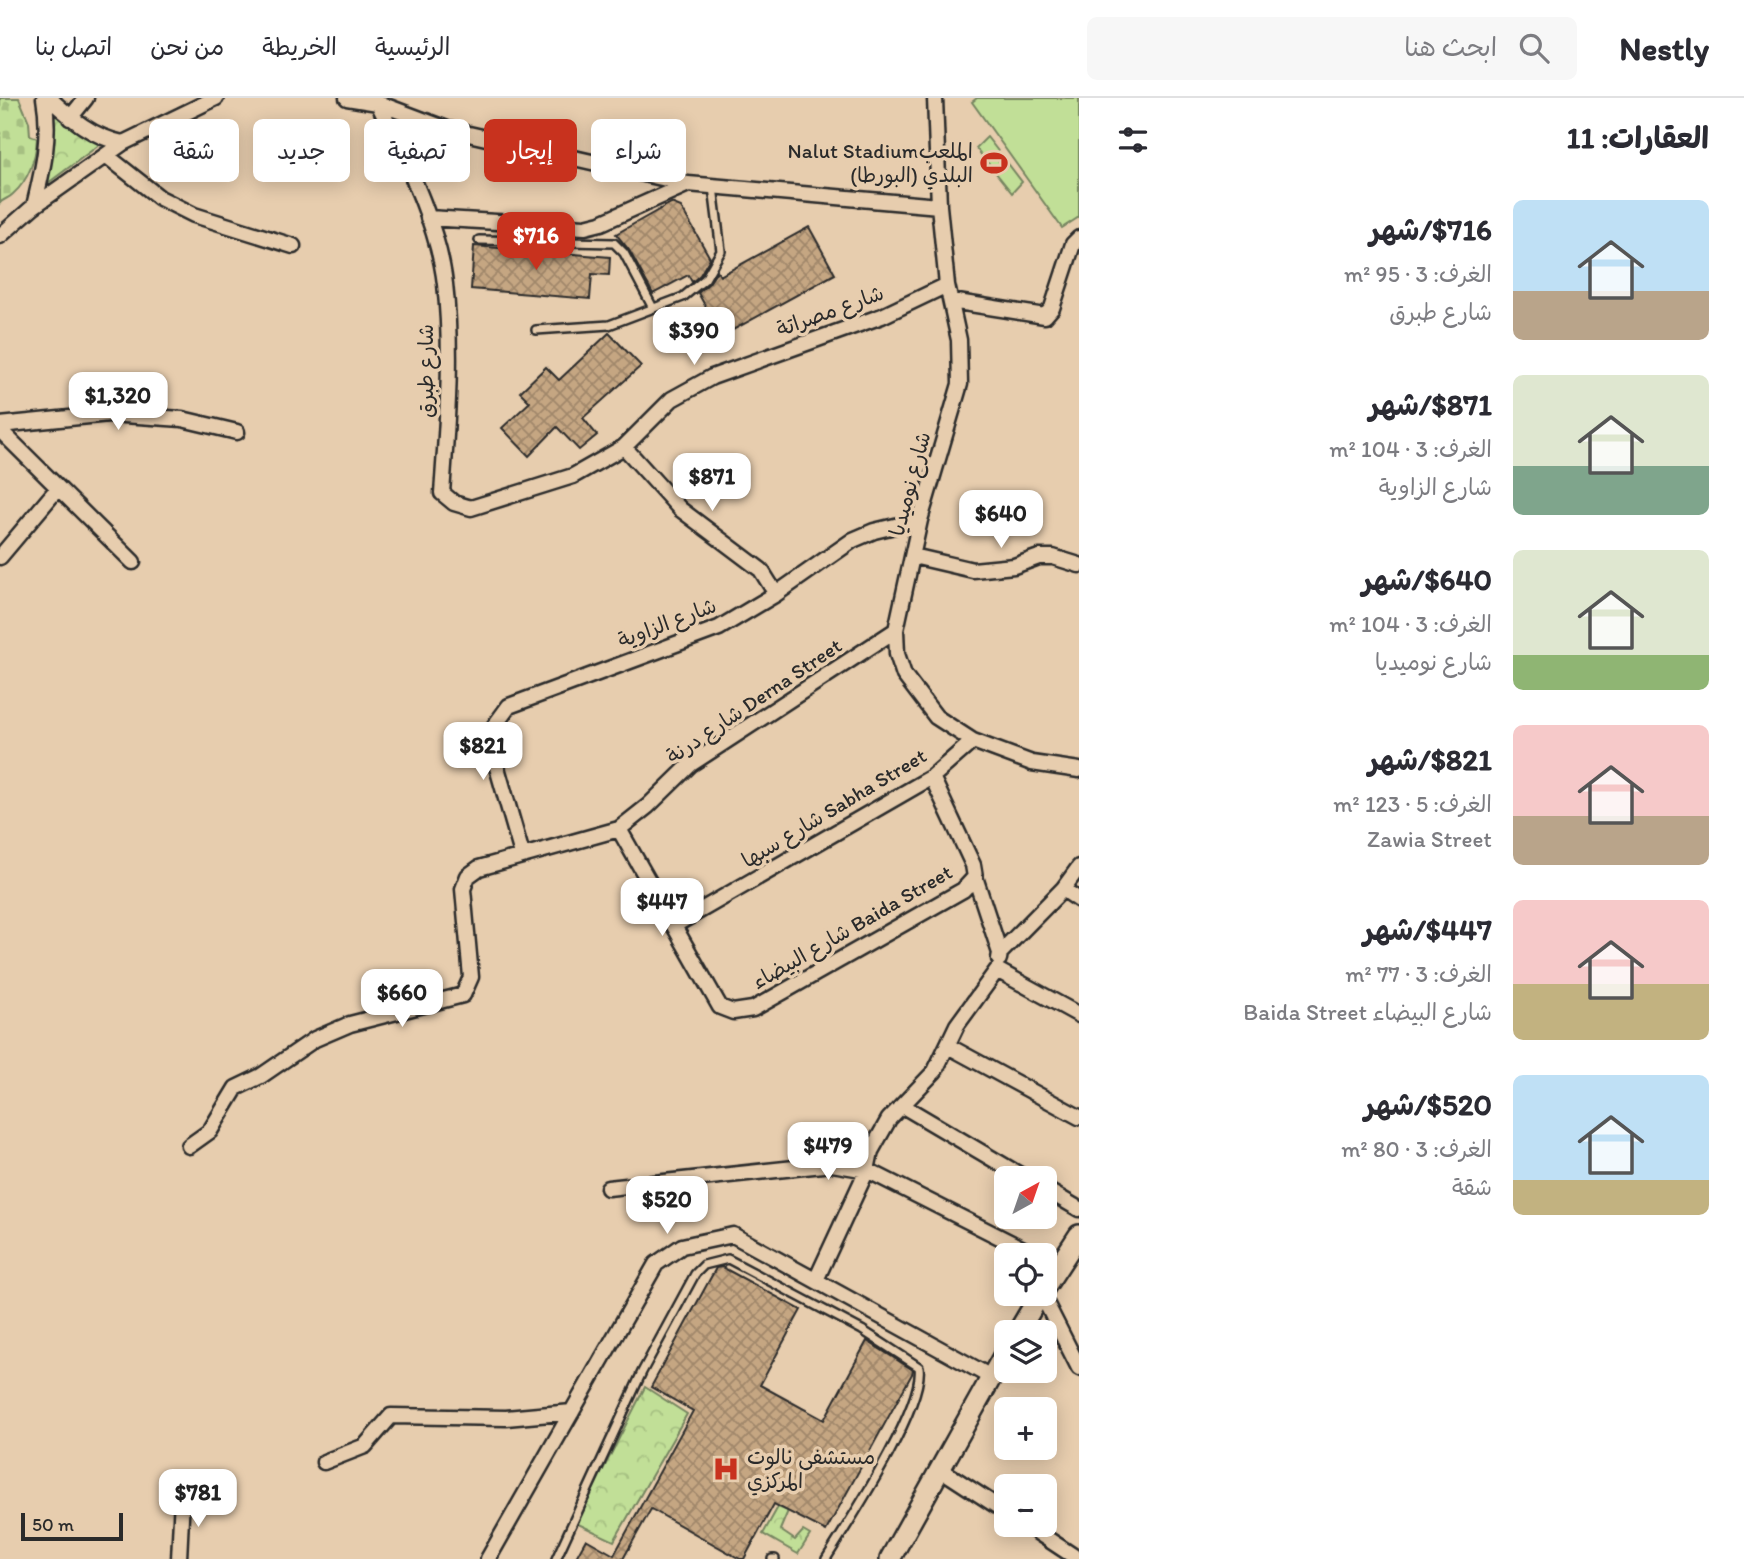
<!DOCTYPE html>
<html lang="ar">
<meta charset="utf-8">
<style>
:root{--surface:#fff;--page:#f7f7f7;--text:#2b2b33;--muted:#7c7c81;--line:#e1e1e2;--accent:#c8321e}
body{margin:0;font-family:Itim,"Playpen Sans Arabic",sans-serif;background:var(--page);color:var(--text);direction:rtl;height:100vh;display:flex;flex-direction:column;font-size:26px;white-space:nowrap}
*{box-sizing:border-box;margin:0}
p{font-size:23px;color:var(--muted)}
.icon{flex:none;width:38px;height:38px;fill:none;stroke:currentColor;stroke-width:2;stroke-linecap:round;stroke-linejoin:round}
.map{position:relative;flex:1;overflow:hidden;direction:ltr}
.drawer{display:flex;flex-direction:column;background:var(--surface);width:665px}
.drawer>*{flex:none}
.banner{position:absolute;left:21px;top:21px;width:665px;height:63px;direction:rtl;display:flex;gap:14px}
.needle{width:46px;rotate:40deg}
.buttons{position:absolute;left:994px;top:1068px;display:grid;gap:14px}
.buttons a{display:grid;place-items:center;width:63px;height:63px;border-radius:10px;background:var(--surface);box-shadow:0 4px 18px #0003;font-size:35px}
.scale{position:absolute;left:21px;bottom:18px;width:102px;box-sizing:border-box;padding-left:7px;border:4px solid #2b2b2b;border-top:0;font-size:19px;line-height:24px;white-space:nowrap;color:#2b2b2b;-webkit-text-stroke:5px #e7cdae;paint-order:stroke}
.price{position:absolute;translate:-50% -60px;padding:0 16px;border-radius:14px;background:#fff;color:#222;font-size:23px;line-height:46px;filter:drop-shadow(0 2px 4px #0008)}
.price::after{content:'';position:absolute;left:50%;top:42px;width:21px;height:16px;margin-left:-10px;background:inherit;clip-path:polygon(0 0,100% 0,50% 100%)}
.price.selected{background:var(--accent);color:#fff}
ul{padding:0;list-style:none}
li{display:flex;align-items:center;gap:21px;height:175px;padding:0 35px}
li span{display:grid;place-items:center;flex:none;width:196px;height:140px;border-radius:10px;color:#555}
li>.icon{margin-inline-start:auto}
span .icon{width:84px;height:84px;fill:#fffc;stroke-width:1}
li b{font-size:30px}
h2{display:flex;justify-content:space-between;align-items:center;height:84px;padding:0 35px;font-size:30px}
.chip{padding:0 24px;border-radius:10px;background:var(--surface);box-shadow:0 4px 18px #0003;font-size:24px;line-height:63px}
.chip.selected{background:var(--accent);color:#fff}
header{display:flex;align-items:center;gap:42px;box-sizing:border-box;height:98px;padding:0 35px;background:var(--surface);border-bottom:2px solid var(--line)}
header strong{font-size:33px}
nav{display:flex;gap:38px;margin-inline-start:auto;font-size:24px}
.search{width:490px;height:63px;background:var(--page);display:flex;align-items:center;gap:18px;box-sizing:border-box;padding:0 24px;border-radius:10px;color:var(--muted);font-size:26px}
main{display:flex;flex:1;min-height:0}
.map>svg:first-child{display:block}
.cemetery{fill:url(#cemetery-stones);stroke:#768561;stroke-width:2}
.park{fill:url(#park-crowns);stroke:#768561;stroke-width:2}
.pitch{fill:#c1df97;stroke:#768561;stroke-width:2}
.building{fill:url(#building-cross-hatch);stroke:#2b2b2b;stroke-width:2}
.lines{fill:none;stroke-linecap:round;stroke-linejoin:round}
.lane-casing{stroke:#2b2b2b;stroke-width:12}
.street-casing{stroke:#2b2b2b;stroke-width:19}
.secondary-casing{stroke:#2b2b2b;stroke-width:24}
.lane{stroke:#e7cdae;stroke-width:7}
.street{stroke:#e7cdae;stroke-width:14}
.secondary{stroke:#e7cdae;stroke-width:19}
.labels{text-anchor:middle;stroke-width:7;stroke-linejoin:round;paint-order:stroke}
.poi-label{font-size:21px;fill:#2b2b2b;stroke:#e7cdae;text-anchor:end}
.street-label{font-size:21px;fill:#2b2b2b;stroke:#e7cdae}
</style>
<header>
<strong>Nestly</strong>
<div class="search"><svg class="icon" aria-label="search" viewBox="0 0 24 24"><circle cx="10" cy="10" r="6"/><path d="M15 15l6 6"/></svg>ابحث هنا</div>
<nav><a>الرئيسية</a><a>الخريطة</a><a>من نحن</a><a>اتصل بنا</a></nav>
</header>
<main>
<section class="drawer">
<h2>العقارات: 11<svg class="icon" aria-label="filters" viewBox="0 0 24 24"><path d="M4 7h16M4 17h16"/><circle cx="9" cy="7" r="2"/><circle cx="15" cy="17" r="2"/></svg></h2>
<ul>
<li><span style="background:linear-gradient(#bfe0f5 65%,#b9a48a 0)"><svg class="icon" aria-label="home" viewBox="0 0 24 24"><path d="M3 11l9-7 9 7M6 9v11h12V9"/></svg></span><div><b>$716/شهر</b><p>الغرف: 3 · 95 m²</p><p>شارع طبرق</p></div></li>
<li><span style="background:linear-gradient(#dfe7d0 65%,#7fa58c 0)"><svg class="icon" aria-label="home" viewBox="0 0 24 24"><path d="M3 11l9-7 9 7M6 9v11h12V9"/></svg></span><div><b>$871/شهر</b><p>الغرف: 3 · 104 m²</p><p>شارع الزاوية</p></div></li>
<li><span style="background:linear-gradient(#dfe7d0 75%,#8fb573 0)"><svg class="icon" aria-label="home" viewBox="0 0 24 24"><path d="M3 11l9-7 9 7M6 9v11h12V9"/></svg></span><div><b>$640/شهر</b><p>الغرف: 3 · 104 m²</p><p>شارع نوميديا</p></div></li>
<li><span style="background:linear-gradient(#f6c9c9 65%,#b9a48a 0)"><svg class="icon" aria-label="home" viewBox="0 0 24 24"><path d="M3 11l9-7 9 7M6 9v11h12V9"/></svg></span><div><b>$821/شهر</b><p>الغرف: 5 · 123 m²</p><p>Zawia Street</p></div></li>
<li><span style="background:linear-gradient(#f6c9c9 60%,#c2b280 0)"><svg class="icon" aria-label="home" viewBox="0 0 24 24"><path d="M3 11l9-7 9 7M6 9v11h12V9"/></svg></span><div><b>$447/شهر</b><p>الغرف: 3 · 77 m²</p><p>شارع البيضاء Baida Street</p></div></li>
<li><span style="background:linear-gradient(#bfe0f5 75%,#c2b280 0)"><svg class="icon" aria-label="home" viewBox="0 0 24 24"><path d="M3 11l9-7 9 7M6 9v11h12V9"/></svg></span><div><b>$520/شهر</b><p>الغرف: 3 · 80 m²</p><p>شقة</p></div></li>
</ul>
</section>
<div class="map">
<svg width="1079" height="1461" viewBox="0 0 1079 1461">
<defs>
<pattern id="cemetery-stones" width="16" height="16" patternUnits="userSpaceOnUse" patternTransform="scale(1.75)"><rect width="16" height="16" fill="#c1df97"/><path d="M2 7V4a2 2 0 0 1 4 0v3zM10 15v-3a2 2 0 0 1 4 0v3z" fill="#a6c082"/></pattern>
<pattern id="park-crowns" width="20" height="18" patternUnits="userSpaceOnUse" patternTransform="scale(1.75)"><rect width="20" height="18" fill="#c1df97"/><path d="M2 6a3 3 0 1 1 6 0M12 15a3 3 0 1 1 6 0" fill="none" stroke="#a6c082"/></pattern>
<pattern id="building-cross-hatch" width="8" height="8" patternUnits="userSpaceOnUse" patternTransform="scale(1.75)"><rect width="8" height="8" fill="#c5a682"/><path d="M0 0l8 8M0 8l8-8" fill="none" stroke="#a0876b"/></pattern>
</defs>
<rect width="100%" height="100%" fill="#e7cdae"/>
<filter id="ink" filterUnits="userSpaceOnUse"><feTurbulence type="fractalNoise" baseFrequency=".0143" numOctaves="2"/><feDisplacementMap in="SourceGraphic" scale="14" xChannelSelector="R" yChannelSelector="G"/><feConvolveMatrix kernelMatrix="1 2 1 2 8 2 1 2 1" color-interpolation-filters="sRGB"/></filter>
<g filter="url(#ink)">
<path class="cemetery" d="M 0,0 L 19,0 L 29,24 L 30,37 L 37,40 C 36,60 29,82 13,96 C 8,101 5,100 0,105 Z"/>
<path class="park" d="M 54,14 L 103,44 L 44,88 Z
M 645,1289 L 687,1316 L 614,1443 L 576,1425 Z
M 778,1409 L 788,1413 L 780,1432 L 795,1442 L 803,1433 L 810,1437 L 798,1456 L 763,1436 Z"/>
<path class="pitch" d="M 977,0 L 1079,0 L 1079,119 L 1062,130 L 972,4 Z
M 987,39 L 1001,57 L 998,62 L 1002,67 L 1006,63 L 1022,84 L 1012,95 L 976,50 Z"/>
<path class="building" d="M 671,105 L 681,109 L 710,160 L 700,177 L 692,184 L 688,177 L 653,196 L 629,152 L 616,136 Z
M 809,129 L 835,176 L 722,238 L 698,195 L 709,185 L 717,173 L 720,178 Z
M 474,148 L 610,159 L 609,177 L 592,176 L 590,201 L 471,191 Z
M 609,235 L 641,268 L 583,320 L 597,337 L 579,352 L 557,329 L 529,358 L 502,330 L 530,304 L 520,294 L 546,269 L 559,282 Z
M 722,1169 L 801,1212 L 760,1287 L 824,1322 L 867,1243 L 913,1272 L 912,1276 L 826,1433 L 774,1406 L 744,1461 L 740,1461 L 651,1411 L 623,1461 L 575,1461 L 586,1441 L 614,1457 L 693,1313 L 651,1289 L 716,1170 Z"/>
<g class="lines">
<defs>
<path id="lane" d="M 479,142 L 614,145 L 624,155 L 653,210
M 536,232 L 609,227 L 683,199 L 705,181 L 721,153 L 713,89
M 556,1461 L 642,1274 L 695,1176 L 704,1167 L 728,1161 L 862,1232 L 919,1269 C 925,1308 849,1424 826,1461
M 772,1461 L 775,1461"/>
<path id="street" d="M 49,0 C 72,21 92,39 123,45
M 347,0 L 378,5 L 447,31 L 688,86 L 939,108
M 935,0 L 939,108 L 947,187 L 959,242 L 960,286 L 920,422 L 896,532 L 897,556 L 904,577 L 936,619 L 973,643 L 1032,665 L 1079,672
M 378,5 C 404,60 438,125 445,186 C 453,256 447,325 442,395 L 454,405 L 471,410 L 573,378 L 624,349 L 672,301 L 712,279 L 882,218 L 947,187
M 70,20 L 86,0
M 107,58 L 160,100 L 194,117 L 293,148
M 34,108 C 43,71 51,38 44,0
M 428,120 L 585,129 L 601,125 L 688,86
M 0,138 L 34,108 L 123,45 L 216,0
M 951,203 L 1045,218 L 1052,210 L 1073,146 L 1079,140
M 0,327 L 109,316 L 182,321 L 237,334
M 0,332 L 133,464
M 624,349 L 680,411 L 761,472 L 776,496
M 913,458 L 973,472 L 1014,468 L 1039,459 L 1053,459 L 1079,467
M 0,459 L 58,390
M 619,731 L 720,909 L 733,914 L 753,911 L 963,792 L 975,779 L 973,767 L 932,679
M 522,756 L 494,659 L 490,634 L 509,608 L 719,530 L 776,496 L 853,442 L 874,433 L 920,422
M 975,779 L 1000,855 L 999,861
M 1063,791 L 1079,802
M 675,827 L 932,679 L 973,643
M 1000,855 L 1063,791 L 1079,769
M 948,948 L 1079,1019
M 903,1008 L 1025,1080
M 189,1048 L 210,1033 L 236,990 L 261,978 L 315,941 L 350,926 L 463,897 L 471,879 L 463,791 L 468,778 L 479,770 L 619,731 L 648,708 L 691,666 L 896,532
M 608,1090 L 832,1066 L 867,1072 L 1035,1157
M 1045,1091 L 1079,1111
M 816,1182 L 867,1072 L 871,1053 L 889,1021 L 935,973 L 957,927 L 997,872 L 1079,917
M 1041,1195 L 1079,1270
M 324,1364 L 365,1348 L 391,1318 L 506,1320 L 572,1314
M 940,1371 L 1006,1414
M 1025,1426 L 1078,1461
M 179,1461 L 182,1399
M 488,1461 L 656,1166 L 682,1148 L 733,1137 L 991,1279"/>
<path id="secondary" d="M 1045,1189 L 1079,1137
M 1018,1234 L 1041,1195
M 890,1461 L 1006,1253"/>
</defs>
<use href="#lane" class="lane-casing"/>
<use href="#street" class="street-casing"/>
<use href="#secondary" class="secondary-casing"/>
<use href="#lane" class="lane"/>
<use href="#street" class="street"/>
<use href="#secondary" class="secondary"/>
</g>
</g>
<defs>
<symbol id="stadium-bare" viewBox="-9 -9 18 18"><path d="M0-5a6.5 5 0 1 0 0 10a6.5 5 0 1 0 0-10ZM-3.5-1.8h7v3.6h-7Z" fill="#c8321e" stroke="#e7cdae" stroke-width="2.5" paint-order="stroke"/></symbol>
<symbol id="hospital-bare" viewBox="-9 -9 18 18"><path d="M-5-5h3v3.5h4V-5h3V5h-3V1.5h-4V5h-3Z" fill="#c8321e" stroke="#e7cdae" stroke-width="2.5" paint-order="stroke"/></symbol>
</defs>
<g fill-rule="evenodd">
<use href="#stadium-bare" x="975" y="46" width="38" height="38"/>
<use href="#hospital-bare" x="707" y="1352" width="38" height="38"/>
</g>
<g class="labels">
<g class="poi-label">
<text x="973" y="60">Nalut Stadiumالملعب<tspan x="973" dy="24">البلدي (البورطا)</tspan></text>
<text x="747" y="1366" text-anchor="start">مستشفى نالوت<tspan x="747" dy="24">المركزي</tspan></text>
</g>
<g class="street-label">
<text transform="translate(830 213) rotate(-20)" y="7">شارع مصراتة</text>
<text transform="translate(426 273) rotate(-90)" y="7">شارع طبرق</text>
<text transform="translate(910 386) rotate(-75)" y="7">شارع نوميديا</text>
<text transform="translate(667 525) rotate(-21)" y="7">شارع الزاوية</text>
<text transform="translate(754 603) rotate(-34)" y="7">شارع درنة Derna Street</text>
<text transform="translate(834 710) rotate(-31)" y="7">شارع سبها Sabha Street</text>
<text transform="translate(852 829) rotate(-30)" y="7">شارع البيضاء Baida Street</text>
</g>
</g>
</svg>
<div class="buttons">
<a><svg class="needle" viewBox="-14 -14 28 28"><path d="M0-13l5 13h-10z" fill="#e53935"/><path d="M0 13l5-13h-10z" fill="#7c7c81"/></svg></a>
<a><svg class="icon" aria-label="locate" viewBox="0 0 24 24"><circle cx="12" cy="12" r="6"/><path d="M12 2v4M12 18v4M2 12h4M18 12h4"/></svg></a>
<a><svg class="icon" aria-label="layers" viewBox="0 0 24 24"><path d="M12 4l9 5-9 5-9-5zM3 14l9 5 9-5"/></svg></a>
<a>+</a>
<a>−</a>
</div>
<div class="scale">50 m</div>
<b class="price selected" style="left:536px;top:174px">$716</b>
<b class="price" style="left:694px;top:269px">$390</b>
<b class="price" style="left:118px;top:334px">$1,320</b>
<b class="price" style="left:712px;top:415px">$871</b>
<b class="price" style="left:1001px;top:452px">$640</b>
<b class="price" style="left:483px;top:684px">$821</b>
<b class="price" style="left:662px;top:840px">$447</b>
<b class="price" style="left:402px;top:931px">$660</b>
<b class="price" style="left:828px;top:1084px">$479</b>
<b class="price" style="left:667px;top:1138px">$520</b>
<b class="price" style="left:198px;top:1431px">$781</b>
<div class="banner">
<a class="chip">شراء</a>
<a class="chip selected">إيجار</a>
<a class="chip">تصفية</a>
<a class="chip">جديد</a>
<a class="chip">شقة</a>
</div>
</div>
</main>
